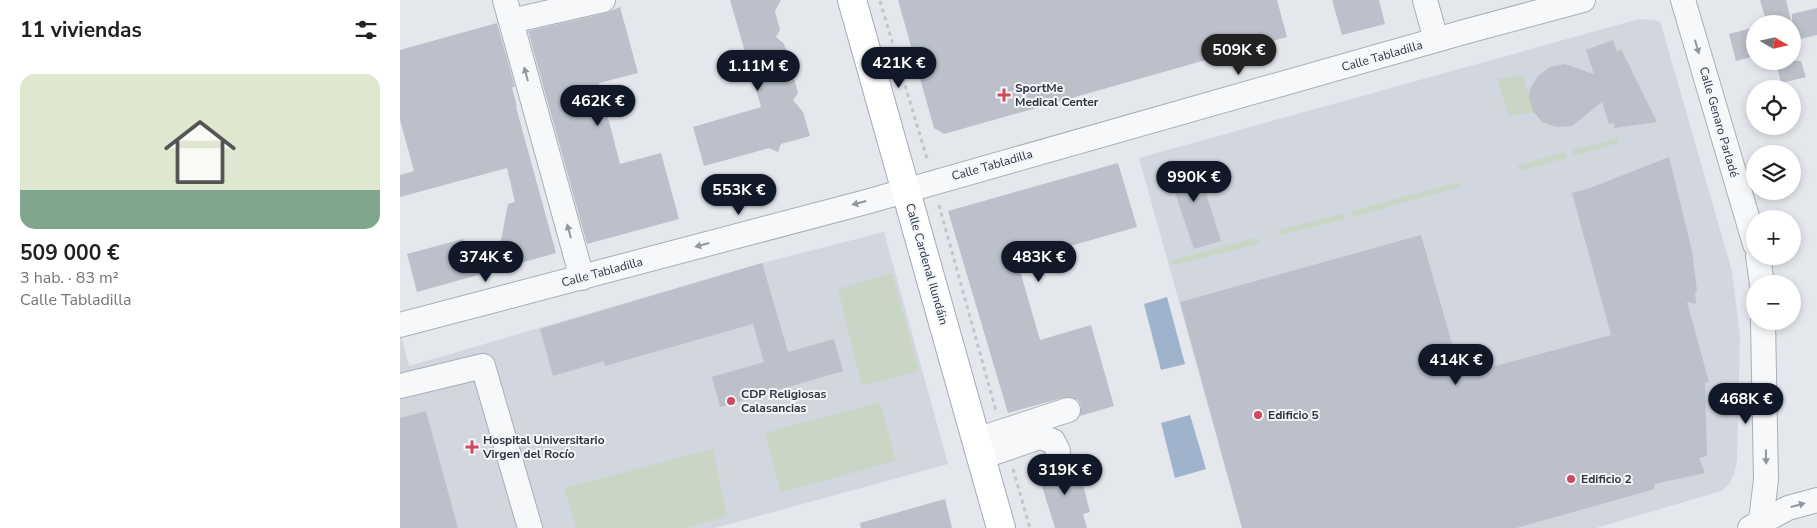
<!DOCTYPE html>
<html lang="es">
<meta charset="utf-8">
<style>
:root{--surface:#fff;--page:#f6f6f6;--text:#202124;--muted:#757577;--accent:#111827}
body{margin:0;font-family:"Nunito Sans",sans-serif;background:var(--page);color:var(--text);height:100vh;display:flex;flex-direction:column;font-size:19px;white-space:nowrap}
*{box-sizing:border-box;margin:0}
p{font-size:16px;color:var(--muted)}
.icon{flex:none;width:28px;height:28px;fill:none;stroke:currentColor;stroke-width:2;stroke-linecap:round;stroke-linejoin:round}
.map{position:relative;flex:1;overflow:hidden}
.sheet{display:flex;flex-direction:column;background:var(--surface);width:400px}
.sheet>*{flex:none}
.needle{width:32px;rotate:99deg}
.tools{position:absolute;left:1346px;top:15px;display:grid;gap:10px}
.tools a{display:grid;place-items:center;width:55px;height:55px;border-radius:50%;background:var(--surface);box-shadow:0 2px 8px #0003;font-size:25px}
.price{position:absolute;translate:-50% -42px;padding:0 11px;border-radius:18px;background:var(--accent);color:#fff;font-size:16px;line-height:32px;filter:drop-shadow(0 1px 2px #0008)}
.price::after{content:'';position:absolute;left:50%;top:30px;width:15px;height:11px;margin-left:-8px;background:inherit;clip-path:polygon(0 0,100% 0,50% 100%)}
.price.active{background:#222;color:#fff}
ul{padding:0;list-style:none}
li{display:grid;align-content:center;gap:10px;height:265px;padding:0 20px}
li span{display:grid;place-items:center;height:155px;border-radius:15px;color:#555}
li>.icon{margin-inline-start:auto}
span .icon{width:90px;height:90px;fill:#fffc;stroke-width:1}
li b{font-size:21px}
h2{display:flex;justify-content:space-between;align-items:center;height:60px;padding:0 20px;font-size:21px}
main{display:flex;flex:1;min-height:0}
.map>svg:first-child{display:block}
.built{fill:#d2d6de}
.green{fill:#c9d6c5}
.water{fill:#9fb4cc}
.building{fill:#bbc0ca}
.lines{fill:none;stroke-linecap:round;stroke-linejoin:round}
.minor-casing{stroke:#a9aeb7;stroke-width:26}
.major-casing{stroke:#a3abb8;stroke-width:30}
.path{stroke:#c2c5cb;stroke-width:3;stroke-dasharray:4 4;stroke-linecap:butt}
.minor{stroke:#f7f8fa;stroke-width:24}
.major{stroke:#fff;stroke-width:28}
.oneway{fill:#9196a0}
.poi-dot{fill:#d1495b;stroke:#f4f6f9;stroke-width:2}
.labels{text-anchor:middle;stroke-width:4;stroke-linejoin:round;paint-order:stroke}
.street-label{font-size:12px;fill:#2b3445;stroke:#f4f6f9}
.poi-label{font-size:12px;font-weight:bold;fill:#2b3445;stroke:#f4f6f9;text-anchor:start}
</style>
<main>
<section class="sheet">
<h2>11 viviendas<svg class="icon" aria-label="filters" viewBox="0 0 24 24"><path d="M4 7h16M4 17h16"/><circle cx="9" cy="7" r="2"/><circle cx="15" cy="17" r="2"/></svg></h2>
<ul>
<li><span style="background:linear-gradient(#dfe7d0 75%,#7fa58c 0)"><svg class="icon" aria-label="home" viewBox="0 0 24 24"><path d="M3 11l9-7 9 7M6 9v11h12V9"/></svg></span><div><b>509 000 €</b><p>3 hab. · 83 m²</p><p>Calle Tabladilla</p></div></li>
</ul>
</section>
<div class="map">
<svg width="1417" height="528" viewBox="0 0 1417 528">
<rect width="100%" height="100%" fill="#e4e7ec"/>
<path class="built" d="M 1239,19 L 1260,21 L 1332,271 L 1340,336 L 1337,459 L 1335,471 L 1329,484 L 1321,491 L 1196,528 L 842,528 L 739,158 Z
M 484,232 L 548,464 L 315,528 L 0,528 L 0,331 L 9,366 L 362,263 Z"/>
<path class="green" d="M 1122,75 L 1135,112 L 1109,116 L 1097,79 Z
M 1217,138 L 1219,143 L 1174,156 L 1172,150 Z
M 1164,152 L 1167,158 L 1124,170 L 1117,169 L 1119,165 Z
M 1055,183 L 1059,183 L 1060,187 L 953,217 L 951,211 Z
M 944,213 L 945,219 L 878,236 L 880,230 Z
M 855,238 L 860,241 L 855,245 L 773,265 L 771,260 Z
M 492,273 L 519,371 L 462,386 L 438,289 Z
M 480,402 L 496,461 L 381,492 L 365,433 Z
M 313,449 L 327,516 L 283,528 L 176,528 L 164,488 Z"/>
<path class="water" d="M 767,297 L 785,364 L 761,370 L 744,304 Z
M 790,415 L 806,469 L 775,478 L 761,423 Z"/>
<path class="building" d="M 330,0 L 381,0 L 375,11 L 380,30 L 376,37 L 384,44 L 389,61 L 396,66 L 394,78 L 398,93 L 393,100 L 403,112 L 410,136 L 381,144 L 378,152 L 369,148 L 304,166 L 293,127 L 361,107 Z
M 498,0 L 877,0 L 887,37 L 544,134 L 534,128 Z
M 932,0 L 979,0 L 985,24 L 942,35 Z
M 1360,0 L 1386,0 L 1392,24 L 1367,24 Z
M 220,7 L 238,73 L 199,83 L 220,164 L 261,153 L 279,219 L 187,244 L 128,31 L 206,13 Z
M 1417,8 L 1417,35 L 1392,41 L 1392,14 Z
M 97,23 L 115,87 L 112,87 L 117,107 L 116,107 L 156,253 L 17,292 L 7,254 L 63,239 L 66,250 L 101,240 L 108,204 L 115,202 L 107,168 L 0,197 L 0,175 L 14,171 L 0,120 L 0,50 Z
M 1355,27 L 1355,56 L 1336,61 L 1329,34 Z
M 1213,40 L 1217,52 L 1221,49 L 1257,122 L 1214,128 L 1214,123 L 1209,124 L 1202,102 L 1172,126 L 1157,127 L 1142,122 L 1133,111 L 1129,98 L 1130,89 L 1138,76 L 1150,67 L 1165,64 L 1194,74 L 1186,50 Z
M 1376,61 L 1401,61 L 1406,77 L 1381,83 Z
M 1269,157 L 1292,251 L 1297,291 L 1295,291 L 1296,304 L 1287,302 L 1309,382 L 1305,383 L 1307,456 L 1299,458 L 1305,473 L 1254,484 L 1255,489 L 1116,528 L 842,528 L 780,302 L 1021,235 L 1061,375 L 1211,335 L 1172,193 L 1190,188 Z
M 785,162 L 796,162 L 821,241 L 794,249 L 765,163 Z
M 718,163 L 737,227 L 656,250 L 655,246 L 616,257 L 640,340 L 691,325 L 714,406 L 680,416 L 681,406 L 678,400 L 666,397 L 608,413 L 548,211 Z
M 362,263 L 388,352 L 434,339 L 443,371 L 320,407 L 312,377 L 364,362 L 353,324 L 205,366 L 204,361 L 153,376 L 140,329 Z
M 26,411 L 58,528 L 0,528 L 0,418 Z
M 668,462 L 671,474 L 680,473 L 690,512 L 683,514 L 687,528 L 655,528 L 637,470 Z
M 545,499 L 552,528 L 461,528 L 460,523 Z"/>
<g class="lines">
<defs>
<path id="minor" d="M 105,0 L 182,278
M 1025,0 L 1036,40
M 1283,0 L 1355,244
M 111,21 L 203,0
M 1358,256 L 1362,284
M 0,325 L 466,202 L 1064,32 L 1183,0
M 0,386 L 83,366 L 130,528
M 576,440 L 668,410
M 581,457 L 640,437 L 653,441 L 658,451
M 1350,528 L 1388,508 L 1417,500
M 1360,528 L 1366,480 L 1363,321"/>
<path id="major" d="M 452,0 L 601,528"/>
</defs>
<use href="#minor" class="minor-casing"/>
<use href="#major" class="major-casing"/>
<path class="path" d="M 480,1 L 528,162
M 539,205 L 596,411
M 613,469 L 630,528"/>
<use href="#minor" class="minor"/>
<use href="#major" class="major"/>
</g>
<defs><path id="oneway-solid" d="M-6-.8H1V-3.2L6.5 0L1 3.2V.8H-6Z" transform="scale(1.25)"/></defs>
<g class="oneway">
<use href="#oneway-solid" transform="translate(1297 47) rotate(74)"/>
<use href="#oneway-solid" transform="translate(126 74) rotate(-105)"/>
<use href="#oneway-solid" transform="translate(459 203) rotate(165)"/>
<use href="#oneway-solid" transform="translate(169 231) rotate(-105)"/>
<use href="#oneway-solid" transform="translate(302 245) rotate(165)"/>
<use href="#oneway-solid" transform="translate(1366 457) rotate(89)"/>
<use href="#oneway-solid" transform="translate(1398 505) rotate(-15)"/>
</g>
<g class="poi-dot">
<path d="M601.5 87.5h5v5h5v5h-5v5h-5v-5h-5v-5h5z"/>
<circle cx="331" cy="401" r="5"/>
<circle cx="858" cy="415" r="5"/>
<path d="M69.5 439.5h5v5h5v5h-5v5h-5v-5h-5v-5h5z"/>
<circle cx="1171" cy="479" r="5"/>
</g>
<g class="labels">
<g class="street-label">
<text transform="translate(982 56) rotate(-16)" y="4">Calle Tabladilla</text>
<text transform="translate(1319 122) rotate(74)" y="4">Calle Genaro Parladé</text>
<text transform="translate(592 165) rotate(-16)" y="4">Calle Tabladilla</text>
<text transform="translate(527 264) rotate(74)" y="4">Calle Cardenal Ilundáin</text>
<text transform="translate(202 272) rotate(-15)" y="4">Calle Tabladilla</text>
</g>
<g class="poi-label">
<text x="615" y="92">SportMe<tspan x="615" dy="14">Medical Center</tspan></text>
<text x="341" y="398">CDP Religiosas<tspan x="341" dy="14">Calasancias</tspan></text>
<text x="868" y="419">Edificio 5</text>
<text x="83" y="444">Hospital Universitario<tspan x="83" dy="14">Virgen del Rocío</tspan></text>
<text x="1181" y="483">Edificio 2</text>
</g>
</g>
</svg>
<div class="tools">
<a><svg class="needle" viewBox="-14 -14 28 28"><path d="M0-13l5 13h-10z" fill="#e53935"/><path d="M0 13l5-13h-10z" fill="#757577"/></svg></a>
<a><svg class="icon" aria-label="locate" viewBox="0 0 24 24"><circle cx="12" cy="12" r="6"/><path d="M12 2v4M12 18v4M2 12h4M18 12h4"/></svg></a>
<a><svg class="icon" aria-label="layers" viewBox="0 0 24 24"><path d="M12 4l9 5-9 5-9-5zM3 14l9 5 9-5"/></svg></a>
<a>+</a>
<a>−</a>
</div>
<b class="price active" style="left:839px;top:76px">509K €</b>
<b class="price" style="left:499px;top:89px">421K €</b>
<b class="price" style="left:358px;top:92px">1.11M €</b>
<b class="price" style="left:198px;top:127px">462K €</b>
<b class="price" style="left:794px;top:203px">990K €</b>
<b class="price" style="left:339px;top:216px">553K €</b>
<b class="price" style="left:86px;top:283px">374K €</b>
<b class="price" style="left:639px;top:283px">483K €</b>
<b class="price" style="left:1056px;top:386px">414K €</b>
<b class="price" style="left:1346px;top:425px">468K €</b>
<b class="price" style="left:665px;top:496px">319K €</b>
</div>
</main>
